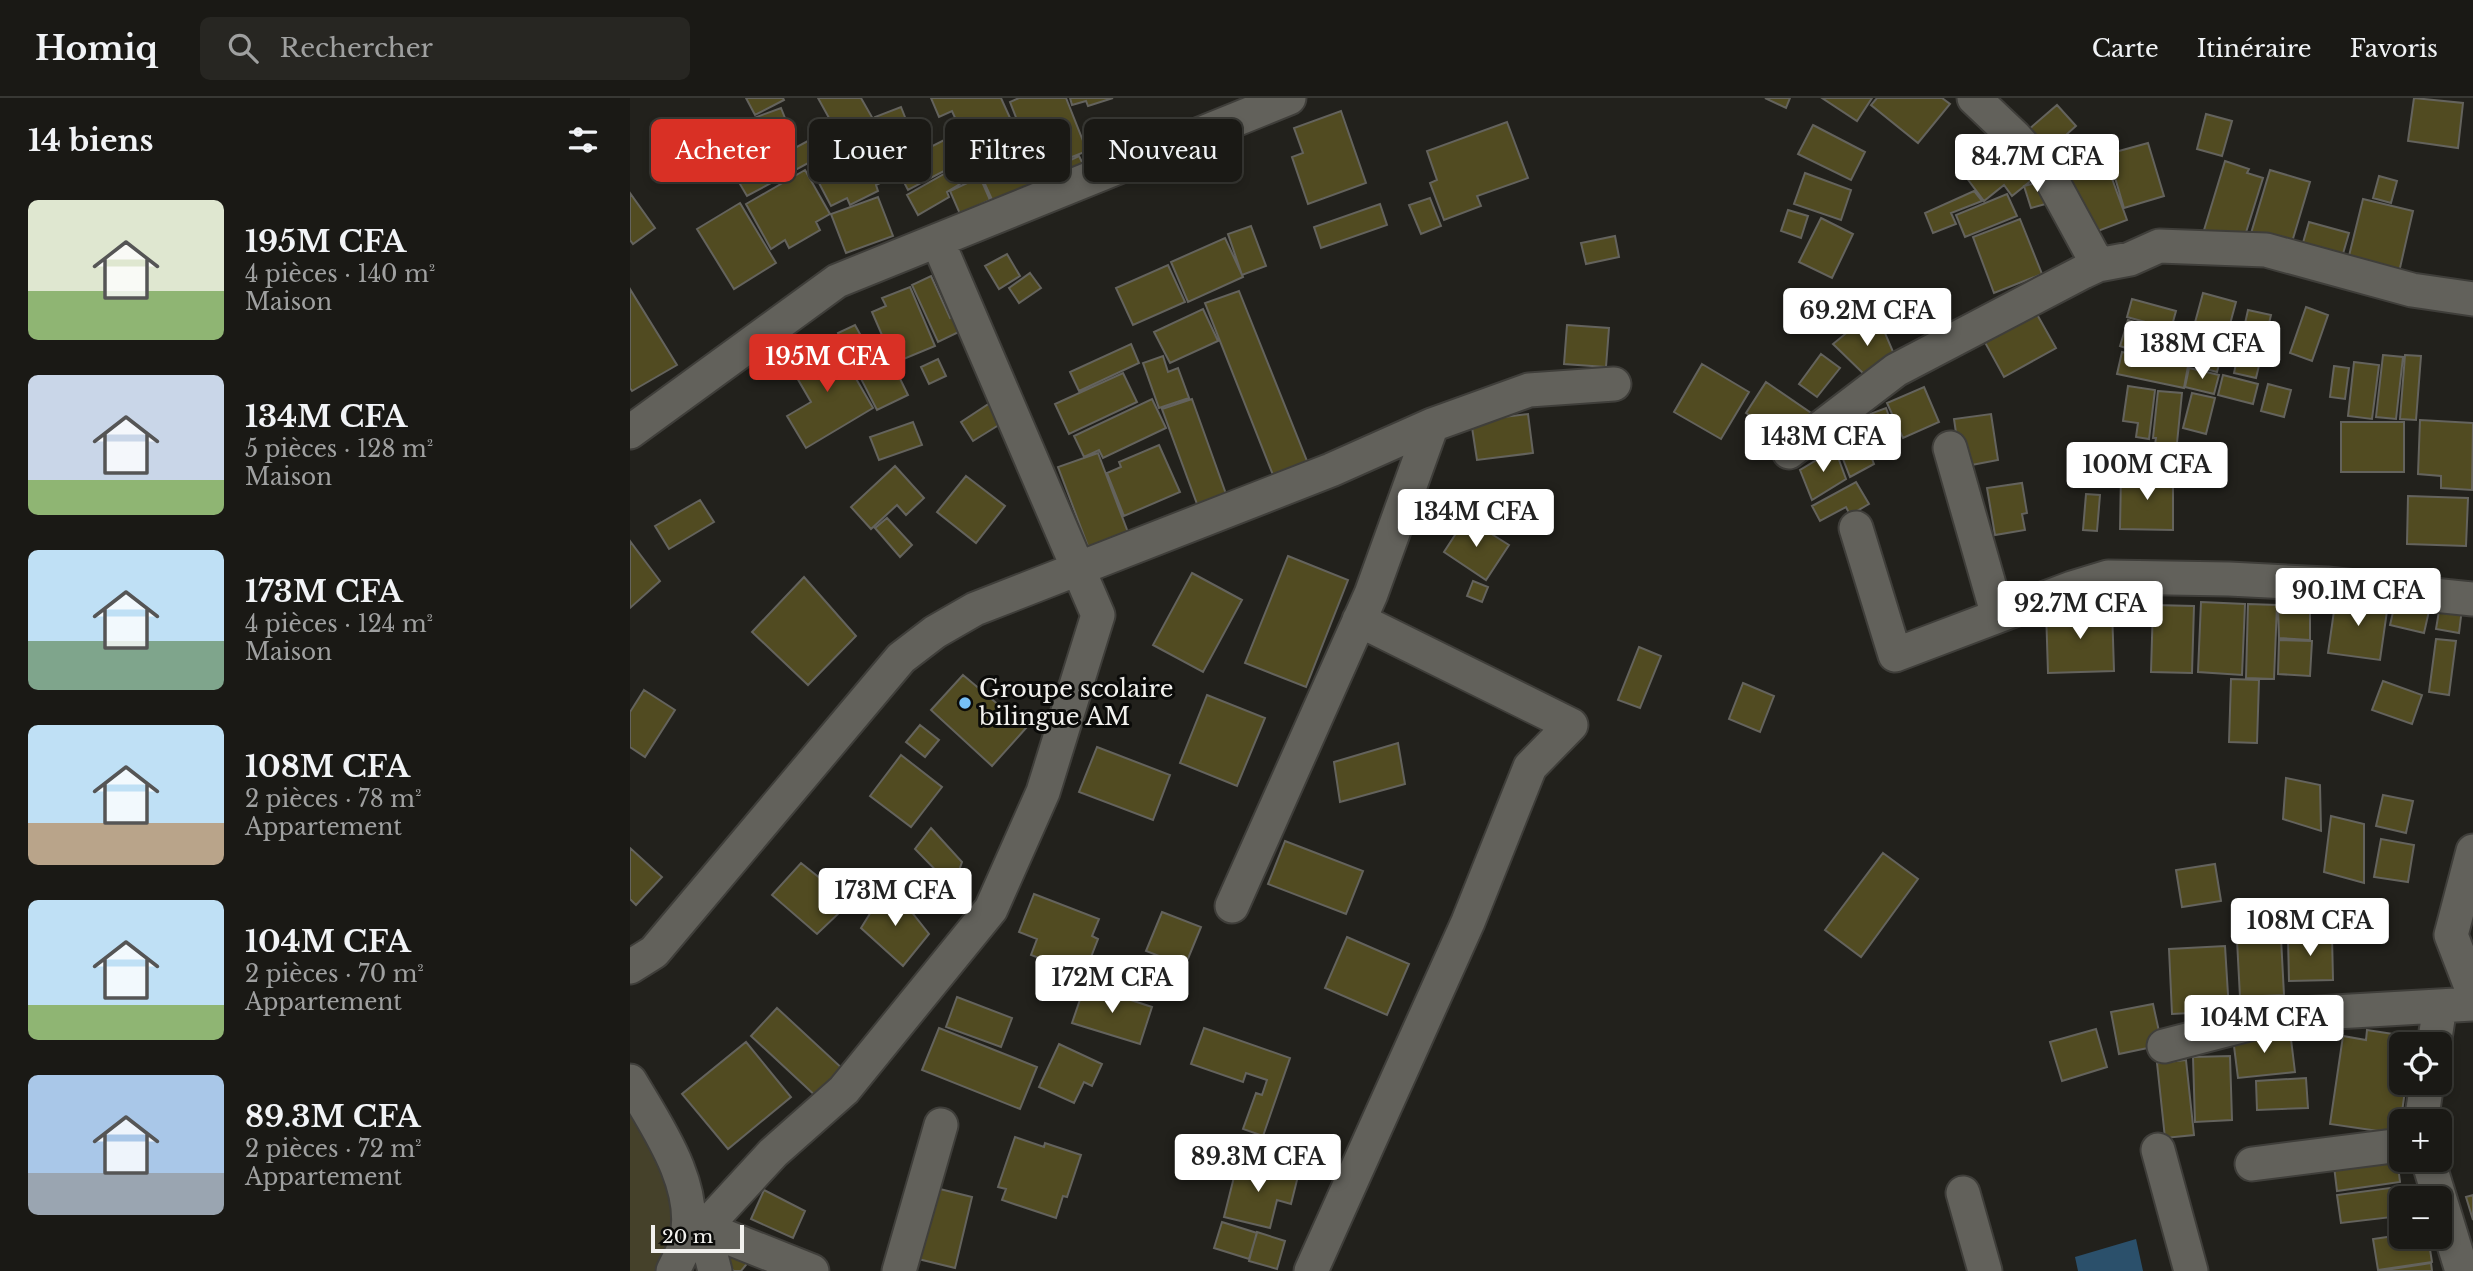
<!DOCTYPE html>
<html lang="fr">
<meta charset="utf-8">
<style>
:root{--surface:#1a1915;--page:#272622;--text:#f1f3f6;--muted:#9fa0a0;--line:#383834;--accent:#d93025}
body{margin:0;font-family:"Libre Baskerville",serif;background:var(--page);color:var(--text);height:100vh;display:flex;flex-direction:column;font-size:26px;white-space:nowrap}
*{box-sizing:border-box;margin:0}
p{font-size:23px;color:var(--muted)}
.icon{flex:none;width:38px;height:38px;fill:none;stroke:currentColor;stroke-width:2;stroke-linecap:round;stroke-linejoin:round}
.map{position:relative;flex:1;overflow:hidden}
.panel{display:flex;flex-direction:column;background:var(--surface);width:630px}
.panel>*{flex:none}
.guide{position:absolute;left:21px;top:21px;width:665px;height:63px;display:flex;gap:14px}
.controls{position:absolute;left:1759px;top:934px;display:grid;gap:14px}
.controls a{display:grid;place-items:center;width:63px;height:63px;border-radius:10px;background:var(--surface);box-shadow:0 4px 10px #0003,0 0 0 2px var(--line);font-size:35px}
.scale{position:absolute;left:21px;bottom:18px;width:93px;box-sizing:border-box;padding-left:7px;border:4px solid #f2f1ee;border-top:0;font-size:19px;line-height:24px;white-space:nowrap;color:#f2f1ee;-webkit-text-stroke:5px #0b0b09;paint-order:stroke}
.price{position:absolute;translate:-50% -60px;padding:0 16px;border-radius:7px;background:#fff;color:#222;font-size:23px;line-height:46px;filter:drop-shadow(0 2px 4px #0008)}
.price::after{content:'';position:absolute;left:50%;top:42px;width:21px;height:16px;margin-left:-10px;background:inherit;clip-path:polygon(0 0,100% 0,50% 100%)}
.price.selected{background:var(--accent);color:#fff}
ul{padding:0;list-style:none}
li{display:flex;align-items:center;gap:21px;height:175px;padding:0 28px}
li span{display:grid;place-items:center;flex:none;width:196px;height:140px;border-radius:10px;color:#555}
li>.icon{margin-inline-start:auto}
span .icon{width:84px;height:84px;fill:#fffc;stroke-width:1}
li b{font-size:30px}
h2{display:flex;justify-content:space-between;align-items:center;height:84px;padding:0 28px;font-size:30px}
.pill{padding:0 24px;border-radius:10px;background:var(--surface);box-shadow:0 4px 10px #0003,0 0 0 2px var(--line);font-size:24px;line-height:63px}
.pill.selected{background:var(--accent);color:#fff}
header{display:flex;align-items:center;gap:42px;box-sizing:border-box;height:98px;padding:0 35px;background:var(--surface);border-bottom:2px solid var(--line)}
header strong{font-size:33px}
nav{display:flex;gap:38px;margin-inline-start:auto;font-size:24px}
.search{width:490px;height:63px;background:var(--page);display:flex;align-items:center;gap:18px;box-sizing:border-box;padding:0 24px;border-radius:10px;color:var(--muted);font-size:26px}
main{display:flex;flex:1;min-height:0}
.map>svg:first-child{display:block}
.green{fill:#45412a}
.water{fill:#2b506b}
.building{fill:#514b21;stroke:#64635d;stroke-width:2}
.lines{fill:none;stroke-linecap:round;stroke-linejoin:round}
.minor-casing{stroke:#3f3e3a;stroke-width:37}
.minor{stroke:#62615b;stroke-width:33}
.poi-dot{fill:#76c0f7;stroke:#0b0b09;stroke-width:2.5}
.labels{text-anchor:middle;stroke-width:6;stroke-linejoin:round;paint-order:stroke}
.poi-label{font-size:24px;fill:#f2f1ee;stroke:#0b0b09;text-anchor:start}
</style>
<header>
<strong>Homiq</strong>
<div class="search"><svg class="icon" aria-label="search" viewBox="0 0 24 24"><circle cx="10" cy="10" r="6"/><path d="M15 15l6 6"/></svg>Rechercher</div>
<nav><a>Carte</a><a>Itinéraire</a><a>Favoris</a></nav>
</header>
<main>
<section class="panel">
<h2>14 biens<svg class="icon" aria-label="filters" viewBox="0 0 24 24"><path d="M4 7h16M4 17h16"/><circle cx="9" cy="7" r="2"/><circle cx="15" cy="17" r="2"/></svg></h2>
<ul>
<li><span style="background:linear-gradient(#dfe7d0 65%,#8fb573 0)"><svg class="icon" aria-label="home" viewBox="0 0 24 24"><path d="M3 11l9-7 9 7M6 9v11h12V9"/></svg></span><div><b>195M CFA</b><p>4 pièces · 140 m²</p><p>Maison</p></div></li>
<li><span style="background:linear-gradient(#c9d6e8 75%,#8fb573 0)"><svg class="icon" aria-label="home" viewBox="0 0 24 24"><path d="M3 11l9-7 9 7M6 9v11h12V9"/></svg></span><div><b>134M CFA</b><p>5 pièces · 128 m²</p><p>Maison</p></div></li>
<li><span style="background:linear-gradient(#bfe0f5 65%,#7fa58c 0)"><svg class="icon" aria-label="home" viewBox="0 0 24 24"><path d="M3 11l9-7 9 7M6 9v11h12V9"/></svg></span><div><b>173M CFA</b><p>4 pièces · 124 m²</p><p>Maison</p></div></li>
<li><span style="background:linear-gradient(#bfe0f5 70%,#b9a48a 0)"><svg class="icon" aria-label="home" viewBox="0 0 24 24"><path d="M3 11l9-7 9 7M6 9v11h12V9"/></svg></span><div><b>108M CFA</b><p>2 pièces · 78 m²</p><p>Appartement</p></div></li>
<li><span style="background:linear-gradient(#bfe0f5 75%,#8fb573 0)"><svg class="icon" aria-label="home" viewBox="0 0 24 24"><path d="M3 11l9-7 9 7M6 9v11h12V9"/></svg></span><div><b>104M CFA</b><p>2 pièces · 70 m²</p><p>Appartement</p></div></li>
<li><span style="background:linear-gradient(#a9c7e8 70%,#9aa5b1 0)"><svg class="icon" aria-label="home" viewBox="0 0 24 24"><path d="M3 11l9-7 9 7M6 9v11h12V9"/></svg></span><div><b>89.3M CFA</b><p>2 pièces · 72 m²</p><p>Appartement</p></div></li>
</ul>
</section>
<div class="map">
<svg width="1843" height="1173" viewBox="0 0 1843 1173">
<rect width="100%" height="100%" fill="#22211c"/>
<path class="green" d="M 0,984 L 44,1090 L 42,1129 L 34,1173 L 0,1173 Z"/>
<path class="water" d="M 1506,1141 L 1513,1173 L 1448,1173 L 1445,1159 Z"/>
<path class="building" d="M 116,0 L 153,0 L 154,2 L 125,17 Z
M 188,0 L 231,0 L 247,28 L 117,98 L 107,81 L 204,29 Z
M 301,0 L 371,0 L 410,86 L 364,106 L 322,13 L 309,19 Z
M 389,0 L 436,0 L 457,53 L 407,73 L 380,4 Z
M 440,0 L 483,0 L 458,8 L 456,3 L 442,7 Z
M 1135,0 L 1160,0 L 1156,10 Z
M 1192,0 L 1242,0 L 1227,23 Z
M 1247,0 L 1312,0 L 1320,6 L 1288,45 L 1241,7 Z
M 1784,0 L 1833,5 L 1828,50 L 1778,43 Z
M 1427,7 L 1446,28 L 1417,54 L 1398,32 Z
M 271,9 L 288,52 L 254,66 L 242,33 L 249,30 L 245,19 Z
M 151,10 L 165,45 L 138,56 L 124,20 Z
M 711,13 L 736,85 L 678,106 L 662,59 L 673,55 L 664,30 Z
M 1576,16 L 1602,23 L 1592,58 L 1567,51 Z
M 877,24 L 898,80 L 847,98 L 851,108 L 814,122 L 800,85 L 807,82 L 797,53 Z
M 1183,27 L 1235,54 L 1221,82 L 1168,56 Z
M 239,37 L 260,80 L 246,87 L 248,93 L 220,107 L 217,100 L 201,108 L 179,66 Z
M 322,38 L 335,62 L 278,92 L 265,67 Z
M 1374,44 L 1403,81 L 1382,98 L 1374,87 L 1354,103 L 1333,75 Z
M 1518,45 L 1534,98 L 1494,110 L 1478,56 Z
M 449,58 L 455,70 L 435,79 L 430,67 Z
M 1595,63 L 1619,71 L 1617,75 L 1633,80 L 1613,144 L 1574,132 Z
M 335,64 L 343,78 L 317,94 L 319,99 L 288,117 L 277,97 Z
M 1476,64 L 1497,122 L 1460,136 L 1439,77 Z
M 175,72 L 200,116 L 186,124 L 190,132 L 159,150 L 155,142 L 141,151 L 116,106 Z
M 1640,72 L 1680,84 L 1659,154 L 1619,142 Z
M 1175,75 L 1221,92 L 1211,122 L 1164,106 Z
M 1749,78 L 1767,83 L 1761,105 L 1743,100 Z
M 350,79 L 360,102 L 330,116 L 320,93 Z
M 1413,83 L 1419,105 L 1401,110 L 1394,88 Z
M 1344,93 L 1352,103 L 1321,115 L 1326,126 L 1303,135 L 1295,115 Z
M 0,95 L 25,130 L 3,146 L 0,142 Z
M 1377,96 L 1387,118 L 1335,139 L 1326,117 Z
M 248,99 L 263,138 L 216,155 L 201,116 Z
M 800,100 L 811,128 L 791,136 L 779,107 Z
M 1733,101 L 1783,113 L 1767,183 L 1716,170 Z
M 110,105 L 146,165 L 104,191 L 67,131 Z
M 750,106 L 757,127 L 691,150 L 684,129 Z
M 1158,112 L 1178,118 L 1171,140 L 1151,133 Z
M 1191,120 L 1223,136 L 1202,180 L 1169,164 Z
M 1390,121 L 1412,176 L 1364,195 L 1343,139 Z
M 1679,124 L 1719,135 L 1710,166 L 1670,155 Z
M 621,128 L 636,168 L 612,177 L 598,136 Z
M 985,138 L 989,159 L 956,166 L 951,145 Z
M 595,140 L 613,179 L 558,204 L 541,164 Z
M 377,156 L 390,178 L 369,191 L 355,168 Z
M 538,167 L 555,204 L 503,227 L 486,190 Z
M 400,175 L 411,190 L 389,205 L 379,190 Z
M 301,178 L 320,220 L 329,216 L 335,231 L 308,244 L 282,187 Z
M 280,189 L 305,248 L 264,265 L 242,214 L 256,208 L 252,200 Z
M 0,191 L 47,267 L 2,293 L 0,290 Z
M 609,193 L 679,368 L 645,382 L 575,205 Z
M 1573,195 L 1606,204 L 1587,274 L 1554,265 Z
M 1502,201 L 1546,213 L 1541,231 L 1497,219 Z
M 1676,209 L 1698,217 L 1682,263 L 1660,255 Z
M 573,211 L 588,243 L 540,265 L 524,234 Z
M 1404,211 L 1426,250 L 1374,279 L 1352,239 Z
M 1618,212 L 1641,217 L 1626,280 L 1604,275 Z
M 1237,218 L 1255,235 L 1267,263 L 1239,281 L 1203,246 Z
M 1498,222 L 1542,235 L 1534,262 L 1490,248 Z
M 225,227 L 236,247 L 218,255 L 208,235 Z
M 937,227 L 979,230 L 976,269 L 934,266 Z
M 203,241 L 243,310 L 176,350 L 157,318 L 181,304 L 159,266 Z
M 501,246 L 509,265 L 449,293 L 440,274 Z
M 256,252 L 278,297 L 247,312 L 224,267 Z
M 1492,254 L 1558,268 L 1554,290 L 1487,276 Z
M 1191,256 L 1210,270 L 1187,299 L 1169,286 Z
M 1753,257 L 1773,259 L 1766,321 L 1746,319 Z
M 1775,257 L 1791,258 L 1786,322 L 1770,321 Z
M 533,258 L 538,274 L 548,270 L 559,300 L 529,310 L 513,265 Z
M 308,261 L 316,278 L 299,286 L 291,269 Z
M 1724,264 L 1749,267 L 1742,321 L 1718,318 Z
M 1072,266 L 1119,294 L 1091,341 L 1044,314 Z
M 1704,268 L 1719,270 L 1715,301 L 1700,299 Z
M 1559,270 L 1589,277 L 1584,296 L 1555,289 Z
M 493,275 L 507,304 L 439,336 L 425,306 Z
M 1593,277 L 1628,286 L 1623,306 L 1588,297 Z
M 1136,284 L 1187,319 L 1155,341 L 1116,315 Z
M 1638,286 L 1661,292 L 1654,319 L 1631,313 Z
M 1498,288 L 1525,292 L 1519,341 L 1506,339 L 1508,325 L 1493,323 Z
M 1294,289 L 1309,324 L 1273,340 L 1257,305 Z
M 1528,293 L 1552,295 L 1546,355 L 1524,353 L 1526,340 L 1523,340 Z
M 1562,295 L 1585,300 L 1576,336 L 1553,330 Z
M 522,301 L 536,330 L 473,360 L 469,352 L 454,359 L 444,338 Z
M 562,301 L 596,396 L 567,406 L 532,311 Z
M 360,305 L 372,325 L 343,343 L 331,324 Z
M 1256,310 L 1267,341 L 1250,347 L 1240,316 Z
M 898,316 L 903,355 L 847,362 L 841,323 Z
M 1361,316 L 1368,362 L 1331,369 L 1324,321 Z
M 1790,322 L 1843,325 L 1842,392 L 1811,390 L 1811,378 L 1788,376 Z
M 283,324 L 292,347 L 249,362 L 240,339 Z
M 1711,324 L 1774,324 L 1774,374 L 1711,374 Z
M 1233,338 L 1244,366 L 1220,379 L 1208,348 Z
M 1478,346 L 1512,352 L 1509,369 L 1475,364 Z
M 529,347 L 550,394 L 494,418 L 477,375 L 491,369 L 489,364 Z
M 1205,351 L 1216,381 L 1182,402 L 1170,372 Z
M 1518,353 L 1546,356 L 1544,372 L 1516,368 Z
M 468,355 L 499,437 L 459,451 L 428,369 Z
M 265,368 L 294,400 L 276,417 L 267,407 L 241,431 L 221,409 Z
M 1491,376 L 1543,377 L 1543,432 L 1490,431 Z
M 336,378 L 375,408 L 346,445 L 307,414 Z
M 1226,384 L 1239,406 L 1220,417 L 1216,409 L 1190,423 L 1182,408 Z
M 1392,385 L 1397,415 L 1392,416 L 1395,432 L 1365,437 L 1357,390 Z
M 1456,396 L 1470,397 L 1467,433 L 1453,432 Z
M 1778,398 L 1838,400 L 1836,448 L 1777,446 Z
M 70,402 L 84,424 L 39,451 L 25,428 Z
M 257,420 L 282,447 L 270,459 L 245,430 Z
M 836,420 L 879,447 L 856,482 L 814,454 Z
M 0,443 L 30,483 L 0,510 Z
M 658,458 L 718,482 L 676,589 L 615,565 Z
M 562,475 L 612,502 L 573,574 L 523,547 Z
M 174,479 L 226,538 L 178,587 L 122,534 Z
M 843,483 L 858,489 L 852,504 L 837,498 Z
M 1767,497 L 1801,504 L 1794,535 L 1760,527 Z
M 1706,499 L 1758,506 L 1750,562 L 1698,555 Z
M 1571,504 L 1615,506 L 1612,577 L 1568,574 Z
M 1618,506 L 1647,507 L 1644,581 L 1616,580 Z
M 1523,507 L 1564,508 L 1562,575 L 1521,574 Z
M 1810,507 L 1832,510 L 1829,535 L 1806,531 Z
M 1648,508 L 1680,508 L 1680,542 L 1649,540 Z
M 1482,510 L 1484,573 L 1418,575 L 1416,512 Z
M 1806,541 L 1826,543 L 1819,597 L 1799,594 Z
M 1649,542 L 1682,543 L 1680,578 L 1648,576 Z
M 1009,549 L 1031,558 L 1010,610 L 988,602 Z
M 333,577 L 396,630 L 362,668 L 301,612 Z
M 1601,581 L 1629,582 L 1627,645 L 1599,644 Z
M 1753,583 L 1792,597 L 1782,626 L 1742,612 Z
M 1113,585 L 1144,598 L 1130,634 L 1099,621 Z
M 14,592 L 45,612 L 15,659 L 0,649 L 0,614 Z
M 577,597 L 635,620 L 607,688 L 550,665 Z
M 290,627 L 309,642 L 295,659 L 276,644 Z
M 768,645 L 775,686 L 710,704 L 704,664 Z
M 467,649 L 540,677 L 523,722 L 449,694 Z
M 271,657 L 312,689 L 281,729 L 240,698 Z
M 1656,680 L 1690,687 L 1691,733 L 1653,721 Z
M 1753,697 L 1783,703 L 1776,735 L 1746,728 Z
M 1701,718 L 1734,726 L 1734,785 L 1694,774 Z
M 301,730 L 332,764 L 323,790 L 285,751 Z
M 1751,741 L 1784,747 L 1778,784 L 1744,779 Z
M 655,743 L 733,773 L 716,816 L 638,786 Z
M 0,750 L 32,779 L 6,807 L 0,801 Z
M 1253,755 L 1288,781 L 1231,859 L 1195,832 Z
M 171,765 L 216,801 L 209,815 L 187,836 L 142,797 Z
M 1585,766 L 1591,803 L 1552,809 L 1546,772 Z
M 254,793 L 280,812 L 299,836 L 273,868 L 231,830 Z
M 404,796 L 469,821 L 462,838 L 468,841 L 454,877 L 401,857 L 407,841 L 389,834 Z
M 532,814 L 571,829 L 555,868 L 516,853 Z
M 1702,838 L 1703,882 L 1659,883 L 1658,839 Z
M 717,839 L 779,866 L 757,917 L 695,890 Z
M 1651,840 L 1654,897 L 1610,899 L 1607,842 Z
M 1595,848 L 1599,913 L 1542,916 L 1539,851 Z
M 455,887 L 522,909 L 510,946 L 442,925 Z
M 327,899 L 382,920 L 371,949 L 316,929 Z
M 1523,906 L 1532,947 L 1489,956 L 1481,914 Z
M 147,910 L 215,973 L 189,1001 L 121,938 Z
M 309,930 L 407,969 L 390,1011 L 292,972 Z
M 574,930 L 660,960 L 633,1038 L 613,1031 L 626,995 L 632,997 L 637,982 L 616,975 L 613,984 L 561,966 Z
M 1466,931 L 1477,969 L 1432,983 L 1420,944 Z
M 1737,932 L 1783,939 L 1781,947 L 1771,947 L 1771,985 L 1776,985 L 1769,1036 L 1700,1026 L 1713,938 L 1736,942 Z
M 1660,933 L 1665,974 L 1608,980 L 1603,940 Z
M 116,944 L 161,999 L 98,1051 L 52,996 Z
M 429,946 L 472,966 L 462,988 L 454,984 L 444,1005 L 409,989 Z
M 1600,958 L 1602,1022 L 1565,1024 L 1563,959 Z
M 1556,962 L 1564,1037 L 1535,1040 L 1527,965 Z
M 1676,980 L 1678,1010 L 1627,1012 L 1626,983 Z
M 385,1039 L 414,1049 L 415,1045 L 451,1057 L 437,1099 L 433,1098 L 426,1120 L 372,1102 L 376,1091 L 368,1089 Z
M 1767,1060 L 1770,1084 L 1707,1093 L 1704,1068 Z
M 608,1063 L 668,1078 L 661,1106 L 647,1102 L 640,1130 L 594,1119 Z
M 302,1089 L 342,1099 L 325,1170 L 284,1160 Z
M 1767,1089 L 1771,1118 L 1711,1125 L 1707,1097 Z
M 134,1092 L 175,1113 L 163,1140 L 121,1121 Z
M 1843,1097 L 1843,1122 L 1836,1099 Z
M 592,1124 L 627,1135 L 619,1161 L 584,1150 Z
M 627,1134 L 655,1143 L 647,1171 L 619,1163 Z
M 1771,1137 L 1771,1139 L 1798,1139 L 1802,1164 L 1748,1172 L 1743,1141 Z
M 102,1148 L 120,1162 L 111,1173 L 104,1173 L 91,1163 Z
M 1801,1165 L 1802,1173 L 1749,1173 Z"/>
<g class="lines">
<defs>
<path id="minor" d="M 1344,0 L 1385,39 L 1419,77 L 1468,167
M 0,334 L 207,183 L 659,0
M 1320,350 L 1368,518
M 1159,354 L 1266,272 L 1453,174 L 1468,167 L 1500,161 L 1529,148 L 1636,152 L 1782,192 L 1843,201
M 1226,430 L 1265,557 L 1442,490 L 1478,479 L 1599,481 L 1697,486 L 1843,501
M 1843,753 L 1821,837 L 1843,894
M 602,808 L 741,496 L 802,327 L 899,292 L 984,286
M 0,869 L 24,854 L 271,560 L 305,534 L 345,511 L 701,372 L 802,327
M 1804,947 L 1810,908
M 1534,948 L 1654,917 L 1843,906
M 0,983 C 26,1027 70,1089 56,1143 C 54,1153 47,1164 43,1173
M 1791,1024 L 1797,985
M 1528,1052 L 1561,1173
M 1798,1062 L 1832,1173
M 1622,1066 L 1771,1047
M 1333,1095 L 1355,1173
M 57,1143 L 74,1130 L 143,1055 L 214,992 L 361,811 L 413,694 L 468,517 L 308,144
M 85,1173 L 74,1130 L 182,1173
M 269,1173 L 311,1027
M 681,1173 L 838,824 L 900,669 L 941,627 L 729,522"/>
</defs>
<use href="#minor" class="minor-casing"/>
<use href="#minor" class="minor"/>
</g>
<circle class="poi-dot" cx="335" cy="605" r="7"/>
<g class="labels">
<g class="poi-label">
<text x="349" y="599">Groupe scolaire<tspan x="349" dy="28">bilingue AM</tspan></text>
</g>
</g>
</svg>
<div class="controls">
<a><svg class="icon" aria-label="locate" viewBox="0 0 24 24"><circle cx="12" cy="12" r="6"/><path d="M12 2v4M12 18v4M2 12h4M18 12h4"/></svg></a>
<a>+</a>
<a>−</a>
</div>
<div class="scale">20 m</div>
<b class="price" style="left:1407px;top:96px">84.7M CFA</b>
<b class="price" style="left:1237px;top:250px">69.2M CFA</b>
<b class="price" style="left:1572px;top:283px">138M CFA</b>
<b class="price selected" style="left:197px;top:296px">195M CFA</b>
<b class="price" style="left:1193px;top:376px">143M CFA</b>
<b class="price" style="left:1517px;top:404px">100M CFA</b>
<b class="price" style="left:846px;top:451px">134M CFA</b>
<b class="price" style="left:1728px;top:530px">90.1M CFA</b>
<b class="price" style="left:1450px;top:543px">92.7M CFA</b>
<b class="price" style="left:265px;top:830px">173M CFA</b>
<b class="price" style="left:1680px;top:860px">108M CFA</b>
<b class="price" style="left:482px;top:917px">172M CFA</b>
<b class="price" style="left:1634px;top:957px">104M CFA</b>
<b class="price" style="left:628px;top:1096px">89.3M CFA</b>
<div class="guide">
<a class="pill selected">Acheter</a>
<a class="pill">Louer</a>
<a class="pill">Filtres</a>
<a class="pill">Nouveau</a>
</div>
</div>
</main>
